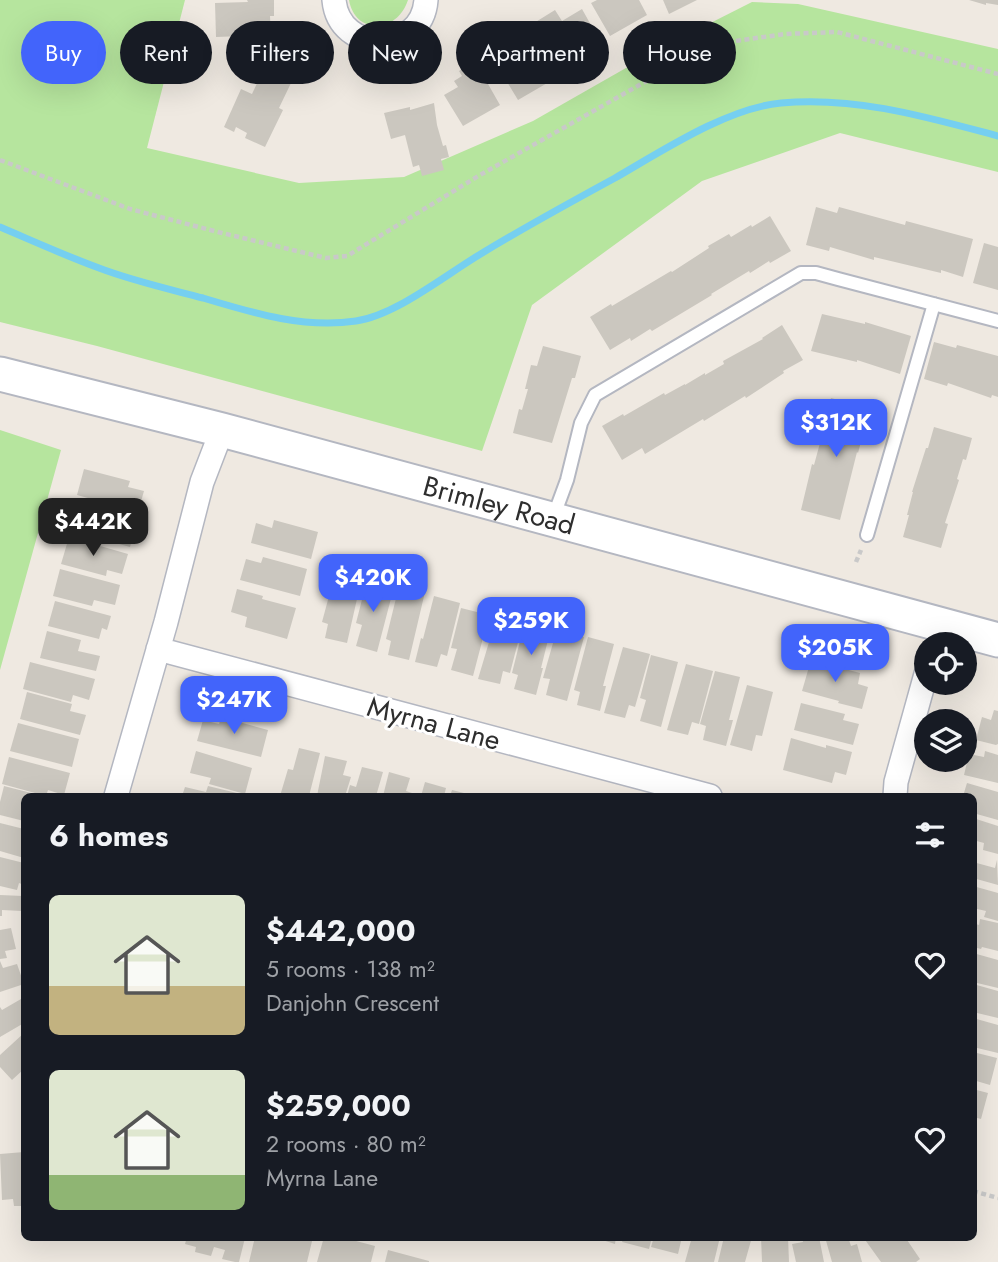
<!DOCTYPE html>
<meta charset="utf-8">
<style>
:root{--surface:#171b24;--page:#20242c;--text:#f1f3f6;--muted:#9ea1a6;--accent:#4264fb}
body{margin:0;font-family:Jost,sans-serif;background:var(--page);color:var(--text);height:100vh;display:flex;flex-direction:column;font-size:26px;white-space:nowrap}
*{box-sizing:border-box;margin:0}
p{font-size:23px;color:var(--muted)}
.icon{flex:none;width:38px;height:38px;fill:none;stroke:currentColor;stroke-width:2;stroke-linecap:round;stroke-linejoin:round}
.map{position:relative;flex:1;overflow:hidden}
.side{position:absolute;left:21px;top:793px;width:956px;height:448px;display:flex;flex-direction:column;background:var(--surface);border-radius:10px;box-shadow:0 7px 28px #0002}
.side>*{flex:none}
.top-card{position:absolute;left:21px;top:21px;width:957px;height:63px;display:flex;gap:14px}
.fabs{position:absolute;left:914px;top:632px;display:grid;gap:14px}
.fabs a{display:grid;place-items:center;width:63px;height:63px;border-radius:50%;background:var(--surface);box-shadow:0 7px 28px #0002;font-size:35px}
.price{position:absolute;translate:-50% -60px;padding:0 16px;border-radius:14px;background:var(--accent);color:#fff;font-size:23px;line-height:46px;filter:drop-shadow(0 2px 4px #0008)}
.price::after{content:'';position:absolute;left:50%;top:42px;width:21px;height:16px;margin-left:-10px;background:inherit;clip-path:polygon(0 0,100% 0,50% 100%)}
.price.selected{background:#222;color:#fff}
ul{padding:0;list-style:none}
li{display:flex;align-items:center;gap:21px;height:175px;padding:0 28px}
li span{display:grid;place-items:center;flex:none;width:196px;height:140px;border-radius:10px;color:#555}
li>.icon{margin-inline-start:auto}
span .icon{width:84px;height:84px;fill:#fffc;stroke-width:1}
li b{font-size:30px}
h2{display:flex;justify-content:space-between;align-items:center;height:84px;padding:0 28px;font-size:30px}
.chip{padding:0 24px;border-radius:32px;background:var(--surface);box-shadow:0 7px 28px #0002;font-size:24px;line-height:63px}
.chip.selected{background:var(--accent);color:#fff}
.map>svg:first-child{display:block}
.green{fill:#b6e59e}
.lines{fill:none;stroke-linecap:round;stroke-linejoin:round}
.stream{stroke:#75cff0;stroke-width:7}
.building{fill:#cbc7bf}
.lane-casing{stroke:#b4b7c1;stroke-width:16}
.street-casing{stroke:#b4b7c1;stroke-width:26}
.secondary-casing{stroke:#b4b7c1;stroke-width:37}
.path{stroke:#c9c9c9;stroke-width:4.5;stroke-dasharray:5 3.5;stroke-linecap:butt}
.lane{stroke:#fff;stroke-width:12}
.street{stroke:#fff;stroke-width:23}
.secondary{stroke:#fff;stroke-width:33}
.labels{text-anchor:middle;stroke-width:6;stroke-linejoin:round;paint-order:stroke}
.street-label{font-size:28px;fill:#2e2e2e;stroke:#fff}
</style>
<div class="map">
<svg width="998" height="1262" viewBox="0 0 998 1262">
<rect width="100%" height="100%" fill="#efe9e1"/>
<path class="green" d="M 0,0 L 185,0 L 147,148 L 299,183 L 404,177 L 533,121 L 661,48 L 752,2 L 798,4 L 998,49 L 998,172 L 840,133 L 702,181 L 532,305 L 482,451 L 97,346 L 0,322 Z
M 349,0 L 408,0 C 397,34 355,35 349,0 Z
M 0,430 L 61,450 L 0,670 Z"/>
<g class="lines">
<path class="stream" d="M 0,227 C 33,241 66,256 99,268 C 133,281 169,289 203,298 C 253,313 304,329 356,321 C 396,315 444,276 479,255 C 523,228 569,203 615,178 C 662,151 727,108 781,103 C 855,96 927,117 998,136"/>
</g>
<path class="building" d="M 247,0 L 274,0 L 274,16 L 270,16 L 271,38 L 243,39 L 243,36 L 216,37 L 215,3 L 248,2 Z
M 597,0 L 639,0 L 647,15 L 610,36 L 591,3 Z
M 663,0 L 697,0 L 669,14 Z
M 969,0 L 998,0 L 998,5 L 986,3 L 986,5 Z
M 582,9 L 601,43 L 563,65 L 549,42 L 546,44 L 534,23 L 555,10 L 562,21 Z
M 531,24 L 545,47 L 532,55 L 549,82 L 518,100 L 489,52 L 510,40 L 509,38 Z
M 275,45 L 303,58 L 279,108 L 283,110 L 265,147 L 245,138 L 247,133 L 236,127 L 234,132 L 224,127 L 241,89 L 252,94 Z
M 479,59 L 491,81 L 488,84 L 500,105 L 463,126 L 444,95 L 458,87 L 454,81 L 462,76 L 459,71 Z
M 434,103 L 437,125 L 443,146 L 446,145 L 449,157 L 441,159 L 444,170 L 422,176 L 419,165 L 413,167 L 405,135 L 391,139 L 384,113 L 410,107 L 410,110 Z
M 816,207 L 837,213 L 839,207 L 905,225 L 906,221 L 973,239 L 963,277 L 941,270 L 941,273 L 874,257 L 874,260 L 830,247 L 829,251 L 806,245 Z
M 770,216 L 791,251 L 770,263 L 769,261 L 750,273 L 749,271 L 711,294 L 712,295 L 652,331 L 650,329 L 631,341 L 630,338 L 610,350 L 590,317 L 611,304 L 612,306 L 671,271 L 672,272 L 709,248 L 708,246 L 729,234 L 731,237 L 751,225 L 752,227 Z
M 984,243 L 998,247 L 998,290 L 973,283 Z
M 822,314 L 865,324 L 865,322 L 911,336 L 900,374 L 857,360 L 857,362 L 811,351 Z
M 782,325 L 803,360 L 783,371 L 784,373 L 746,398 L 745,396 L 704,421 L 703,419 L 645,454 L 642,448 L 622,460 L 602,426 L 623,414 L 624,416 L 664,393 L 665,395 L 685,384 L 685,385 L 705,373 L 705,375 L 724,364 L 723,361 L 763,339 L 762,338 Z
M 934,342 L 956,348 L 957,345 L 998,356 L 998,397 L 992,395 L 991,398 L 948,383 L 947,386 L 924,379 Z
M 543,346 L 581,356 L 575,378 L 572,378 L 552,443 L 513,433 L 519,409 L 522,410 L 528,389 L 525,389 L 531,365 L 537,366 Z
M 831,398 L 872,409 L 866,431 L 864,430 L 858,453 L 857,452 L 840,520 L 801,510 L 812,464 L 814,465 L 820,443 L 821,443 Z
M 934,427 L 972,438 L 966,460 L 963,459 L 957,479 L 959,480 L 945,523 L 948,524 L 941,548 L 903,537 L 909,515 L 907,515 L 913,492 L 912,492 L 926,448 L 928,448 Z
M 84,469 L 130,481 L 128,487 L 144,491 L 138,512 L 77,495 Z
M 80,504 L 128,516 L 126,524 L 136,526 L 130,547 L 73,531 Z
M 274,520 L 318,532 L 311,559 L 251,543 L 256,523 L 272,528 Z
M 69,537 L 128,554 L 122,574 L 107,570 L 106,576 L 61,564 Z
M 263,557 L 307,569 L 300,596 L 240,580 L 246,559 L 261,563 Z
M 60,569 L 120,585 L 115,605 L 94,600 L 92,606 L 53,596 Z
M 336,570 L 362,577 L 347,643 L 325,638 L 328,624 L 322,622 Z
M 367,580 L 394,587 L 377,652 L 356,646 L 362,625 L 356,623 Z
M 399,586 L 425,592 L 409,660 L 388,655 L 391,641 L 386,639 Z
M 237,589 L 263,596 L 262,599 L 296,608 L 287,639 L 245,627 L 247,617 L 231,612 Z
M 434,596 L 460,603 L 447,656 L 441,654 L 437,667 L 415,662 L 421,638 L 423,639 Z
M 55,601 L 111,616 L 107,630 L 102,628 L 99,639 L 48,626 Z
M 461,608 L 489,615 L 473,676 L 451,670 L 457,649 L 451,648 Z
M 498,612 L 524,619 L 510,673 L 503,671 L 500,684 L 478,679 Z
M 525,621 L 551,628 L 541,668 L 543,668 L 536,695 L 514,689 L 518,675 L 512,673 Z
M 557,629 L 584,637 L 567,701 L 546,695 L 550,679 L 543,678 Z
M 47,631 L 81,640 L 78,651 L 100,656 L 96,671 L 40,658 Z
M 588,637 L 614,644 L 603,686 L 606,686 L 600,711 L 577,705 L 580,692 L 574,690 Z
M 623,647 L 650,654 L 635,707 L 629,705 L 625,718 L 604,713 Z
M 651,655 L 678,662 L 661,727 L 640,721 L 646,700 L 640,698 Z
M 811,660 L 860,673 L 858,684 L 868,687 L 862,709 L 838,703 L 839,701 L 802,691 Z
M 30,662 L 95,679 L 89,700 L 73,695 L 71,702 L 23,689 Z
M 686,664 L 713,671 L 699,724 L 692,722 L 688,735 L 667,730 Z
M 715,671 L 740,677 L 729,720 L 733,720 L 726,746 L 703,740 L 706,726 L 700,724 Z
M 747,685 L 773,692 L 762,736 L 756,735 L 752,751 L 730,745 Z
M 27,692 L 72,704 L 70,711 L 86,715 L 80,735 L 20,719 Z
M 801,703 L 845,714 L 843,720 L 859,724 L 853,745 L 794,730 Z
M 994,710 L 998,711 L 998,744 L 996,745 L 976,740 L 982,717 L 991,720 Z
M 221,717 L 268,730 L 261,757 L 197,741 L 203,720 L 219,724 Z
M 18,723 L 79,739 L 72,767 L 10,751 Z
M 791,738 L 826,748 L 826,745 L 852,752 L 846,775 L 835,772 L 832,783 L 783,770 Z
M 299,748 L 320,753 L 309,796 L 280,796 L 288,769 L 293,770 Z
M 196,751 L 252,768 L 245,794 L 209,784 L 211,778 L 190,773 Z
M 985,751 L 998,755 L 998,783 L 964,775 L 969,754 L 984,757 Z
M 325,756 L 347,761 L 343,775 L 351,777 L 345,796 L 317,796 Z
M 9,757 L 70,773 L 64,795 L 48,790 L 46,796 L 2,784 Z
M 362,767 L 383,772 L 376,796 L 347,796 L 350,785 L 356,787 Z
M 389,772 L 410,778 L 406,791 L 412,793 L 411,796 L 383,796 Z
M 425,782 L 446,788 L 444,796 L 421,796 Z
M 967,783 L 998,792 L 998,820 L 973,813 L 974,807 L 973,806 L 973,796 L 963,796 Z
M 4,786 L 39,795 L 24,796 L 24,821 L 0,815 L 0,802 Z
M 208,786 L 245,795 L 245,796 L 182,796 L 185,787 L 206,792 Z
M 452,790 L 472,795 L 472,796 L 450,796 Z
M 973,818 L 998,826 L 998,854 L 983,850 L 984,843 L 973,840 Z
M 0,823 L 24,829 L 24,858 L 0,851 Z
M 0,857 L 24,863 L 24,885 L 19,883 L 17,890 L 0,886 Z
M 997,860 L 998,885 L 973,878 L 973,862 L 995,868 Z
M 973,886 L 998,893 L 998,921 L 984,917 L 986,911 L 973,908 Z
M 0,895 L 23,896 L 22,911 L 2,910 L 2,916 L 0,916 Z
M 980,919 L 998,923 L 998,951 L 982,947 L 981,949 L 973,947 L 973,923 L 979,925 Z
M 11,928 L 16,949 L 5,951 L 7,958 L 0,959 L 0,930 Z
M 973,953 L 998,960 L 998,988 L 973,982 Z
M 0,961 L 3,968 L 17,964 L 24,984 L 0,992 Z
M 973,984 L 998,991 L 998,1018 L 973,1012 Z
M 21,999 L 24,1005 L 24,1023 L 0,1037 L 0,1007 L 2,1010 Z
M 973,1018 L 998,1025 L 998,1053 L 973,1047 Z
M 24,1033 L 24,1069 L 12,1080 L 0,1067 L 0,1055 Z
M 973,1052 L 997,1058 L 990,1085 L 973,1080 Z
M 973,1089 L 988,1093 L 981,1119 L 973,1117 Z
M 24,1152 L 24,1206 L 14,1206 L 13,1199 L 2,1200 L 0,1154 Z
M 187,1237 L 241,1237 L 245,1238 L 239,1262 L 235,1262 L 222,1259 L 225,1250 L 214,1247 L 211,1256 L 195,1252 L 196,1247 L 185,1244 Z
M 255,1237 L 313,1237 L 307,1262 L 249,1262 Z
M 324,1237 L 341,1237 L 375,1246 L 371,1262 L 317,1262 Z
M 593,1237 L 616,1237 L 615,1244 Z
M 624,1237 L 652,1237 L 649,1249 L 622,1242 Z
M 654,1237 L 682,1237 L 678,1254 L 651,1247 Z
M 692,1237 L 720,1237 L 714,1262 L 685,1262 Z
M 724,1237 L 752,1237 L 745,1262 L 718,1262 Z
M 761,1237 L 788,1237 L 789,1262 L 762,1262 Z
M 802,1237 L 819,1237 L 824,1262 L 796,1262 L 792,1244 L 803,1242 Z
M 825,1237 L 848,1237 L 851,1246 L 857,1244 L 862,1262 L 832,1262 Z
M 863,1237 L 905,1237 L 920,1259 L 916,1262 L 881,1262 Z
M 388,1250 L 429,1261 L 429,1262 L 385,1262 Z"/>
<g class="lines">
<defs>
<path id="lane" d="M 553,518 L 567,480 L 581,423 L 595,395 L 801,273 L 816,273 L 838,279 L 998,321
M 867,535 L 934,304"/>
<path id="street" d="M 334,0 C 339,55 422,55 426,0
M 158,649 L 710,796
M 116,796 L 166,622 L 202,482 L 222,430
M 895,796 L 896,782 L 926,674"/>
<g id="secondary">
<path id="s1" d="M 0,374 L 222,430 L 998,640"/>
</g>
</defs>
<use href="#lane" class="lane-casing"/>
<use href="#street" class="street-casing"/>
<use href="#secondary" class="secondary-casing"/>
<path class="path" d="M 0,160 L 130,209 L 218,232 L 326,258 L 347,256 L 480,175 L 666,70 L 728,42 L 785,34 L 837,32 L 998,74
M 856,562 L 861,550
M 973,1191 L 998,1198"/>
<use href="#lane" class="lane"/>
<use href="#street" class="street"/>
<use href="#secondary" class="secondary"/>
</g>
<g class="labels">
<g class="street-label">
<text dy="10" stroke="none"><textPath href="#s1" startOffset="516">Brimley Road</textPath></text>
<text transform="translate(434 723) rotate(15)" y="10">Myrna Lane</text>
</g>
</g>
</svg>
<div class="fabs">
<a><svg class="icon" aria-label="locate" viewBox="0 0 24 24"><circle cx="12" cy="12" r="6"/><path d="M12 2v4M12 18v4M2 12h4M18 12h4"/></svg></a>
<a><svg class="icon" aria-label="layers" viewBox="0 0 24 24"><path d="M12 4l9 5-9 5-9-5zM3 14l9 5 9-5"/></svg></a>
</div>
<b class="price" style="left:836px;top:459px">$312K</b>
<b class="price selected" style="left:93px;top:558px">$442K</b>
<b class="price" style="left:373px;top:614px">$420K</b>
<b class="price" style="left:531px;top:657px">$259K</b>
<b class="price" style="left:835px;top:684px">$205K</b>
<b class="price" style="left:234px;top:736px">$247K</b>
<div class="top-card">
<a class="chip selected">Buy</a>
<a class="chip">Rent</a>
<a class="chip">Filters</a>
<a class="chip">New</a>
<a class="chip">Apartment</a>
<a class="chip">House</a>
</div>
<section class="side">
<h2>6 homes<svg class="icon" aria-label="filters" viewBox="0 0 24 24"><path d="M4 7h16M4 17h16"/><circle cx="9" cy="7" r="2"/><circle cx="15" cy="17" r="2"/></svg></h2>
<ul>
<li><span style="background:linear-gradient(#dfe7d0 65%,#c2b280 0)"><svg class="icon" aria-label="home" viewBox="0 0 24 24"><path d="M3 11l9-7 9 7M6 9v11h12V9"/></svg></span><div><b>$442,000</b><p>5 rooms · 138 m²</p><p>Danjohn Crescent</p></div><svg class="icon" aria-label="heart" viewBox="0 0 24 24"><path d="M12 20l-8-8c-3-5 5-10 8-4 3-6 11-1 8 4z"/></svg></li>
<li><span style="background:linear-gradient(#dfe7d0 75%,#8fb573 0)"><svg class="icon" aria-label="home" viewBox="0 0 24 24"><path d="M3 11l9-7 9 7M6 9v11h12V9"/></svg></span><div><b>$259,000</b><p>2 rooms · 80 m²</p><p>Myrna Lane</p></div><svg class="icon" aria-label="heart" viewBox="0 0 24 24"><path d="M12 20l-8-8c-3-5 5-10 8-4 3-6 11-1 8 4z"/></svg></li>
</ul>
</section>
</div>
